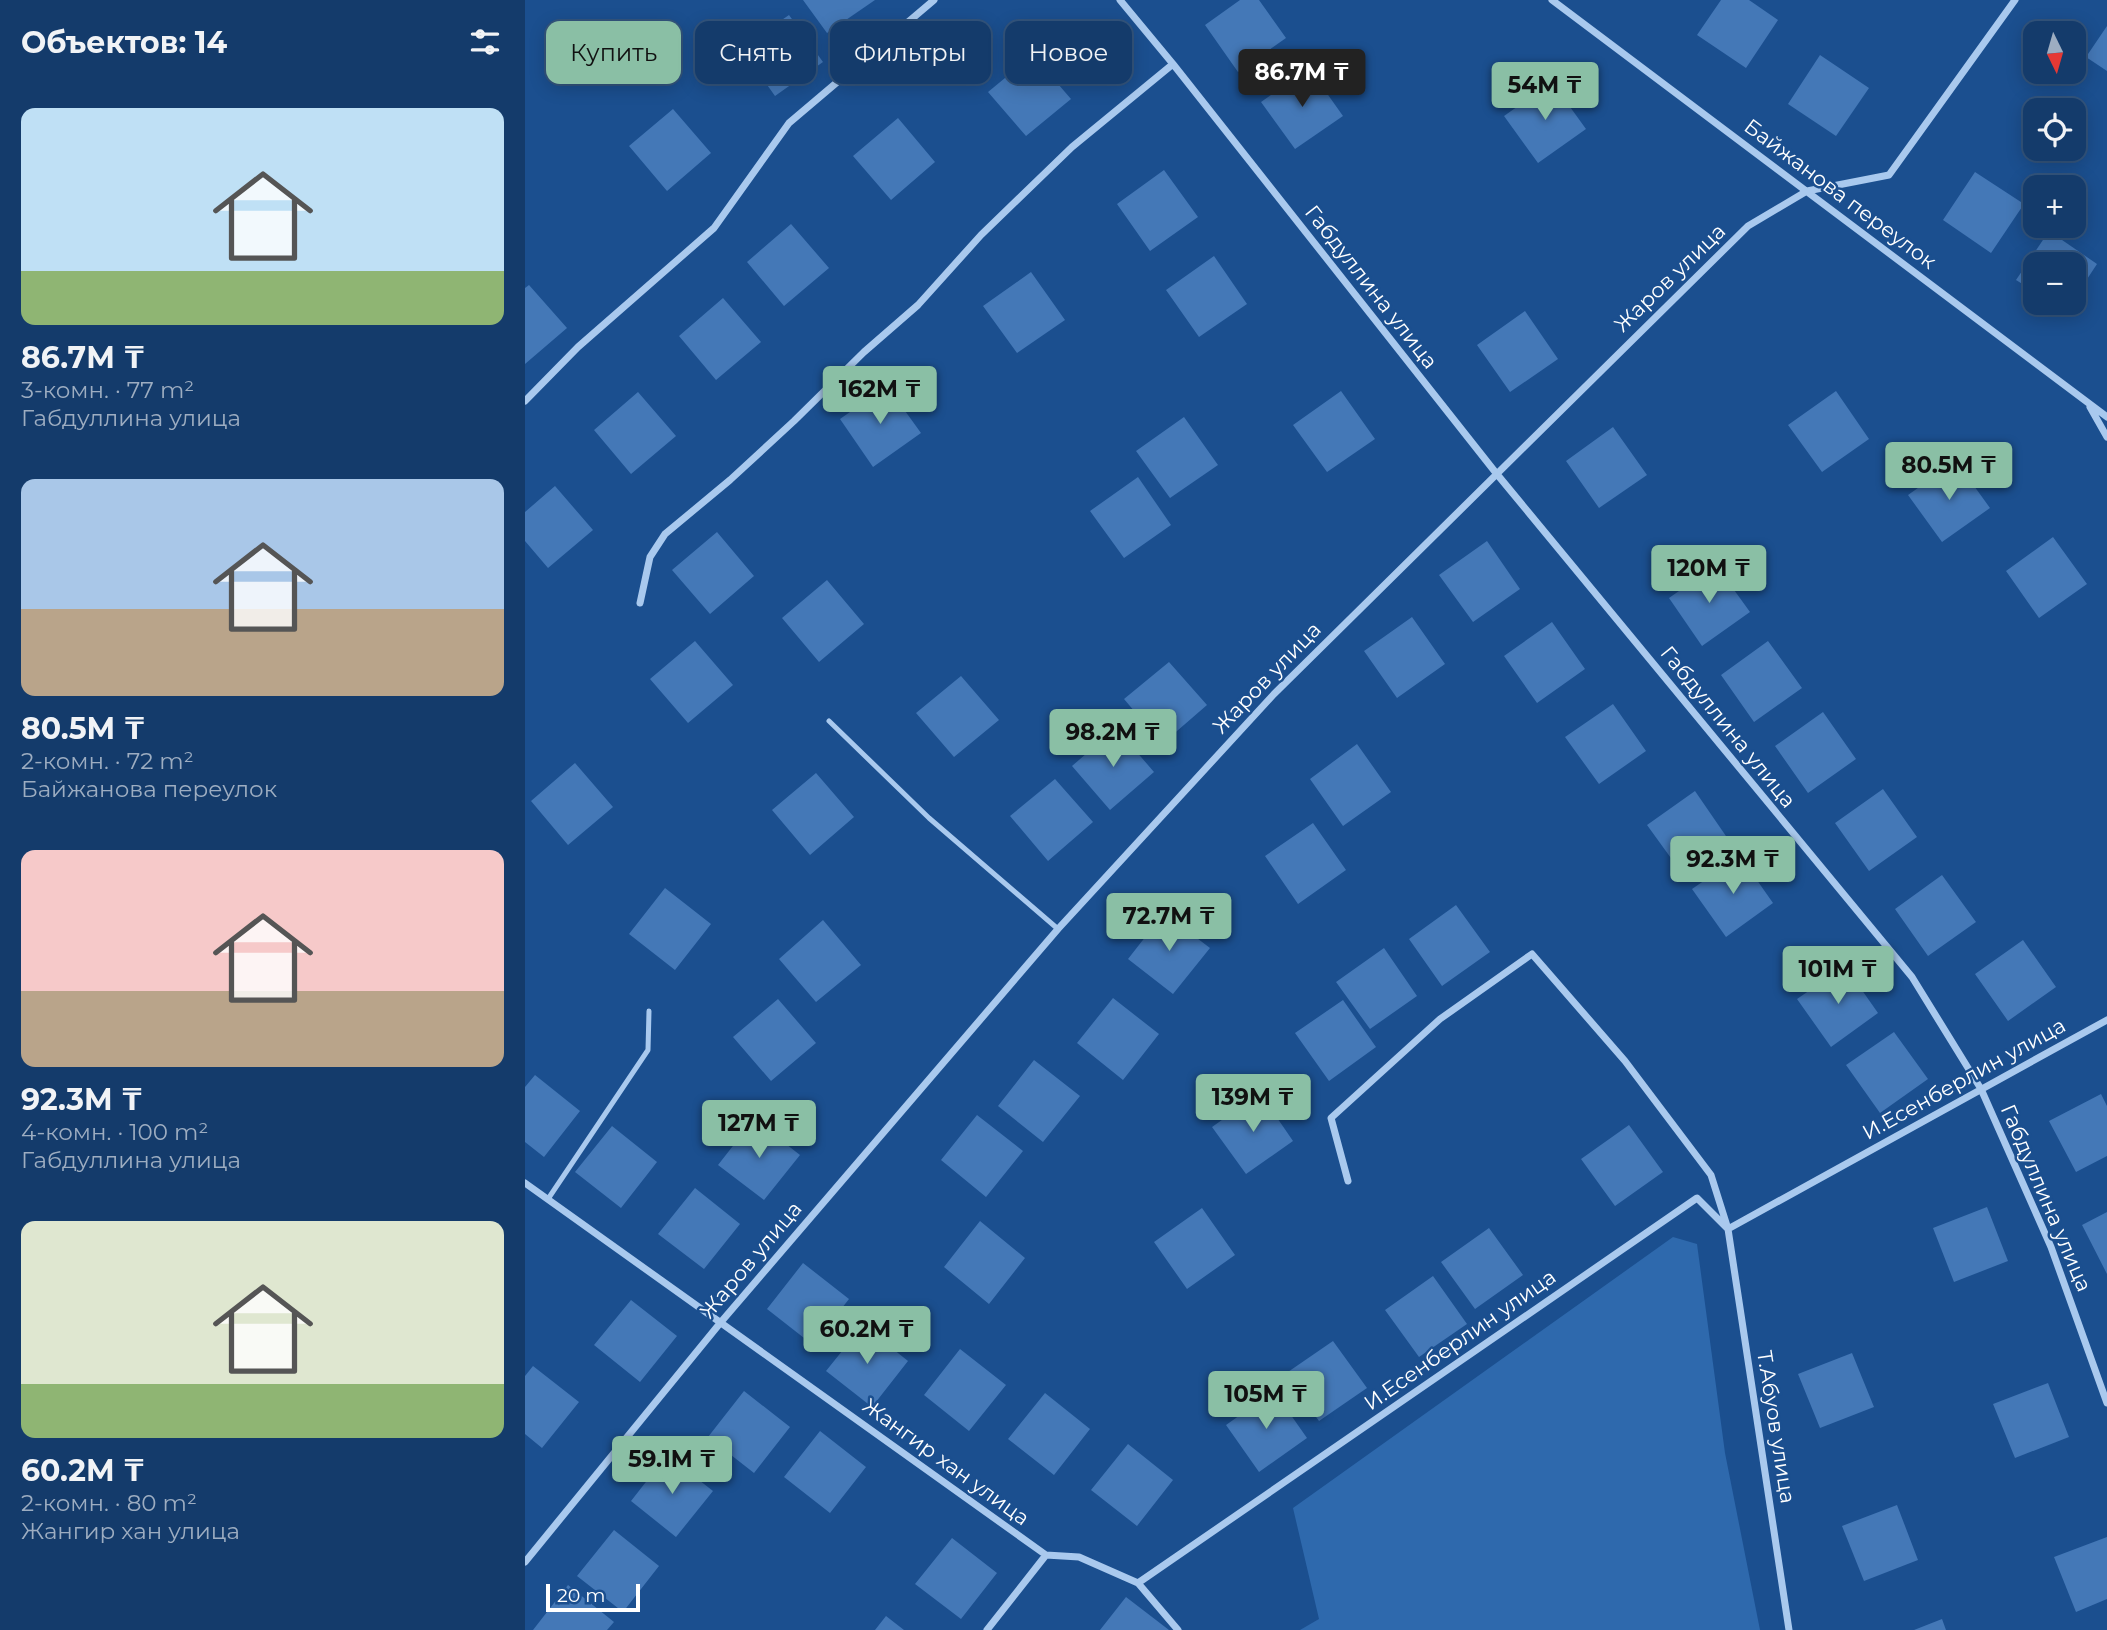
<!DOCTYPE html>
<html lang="ru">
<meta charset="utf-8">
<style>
:root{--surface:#143b6b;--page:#1d4271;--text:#f1f3f6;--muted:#9dadc1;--line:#33557e;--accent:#8abfa5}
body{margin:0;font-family:Montserrat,sans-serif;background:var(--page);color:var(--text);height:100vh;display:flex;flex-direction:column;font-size:26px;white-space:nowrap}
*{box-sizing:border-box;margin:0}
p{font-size:23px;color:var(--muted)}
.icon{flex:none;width:38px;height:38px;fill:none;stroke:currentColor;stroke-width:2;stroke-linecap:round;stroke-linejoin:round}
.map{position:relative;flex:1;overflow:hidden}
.details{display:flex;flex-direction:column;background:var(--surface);width:525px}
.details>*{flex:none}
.guide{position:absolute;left:21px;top:21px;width:665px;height:63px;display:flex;gap:14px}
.needle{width:46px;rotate:175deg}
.tools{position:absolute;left:1498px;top:21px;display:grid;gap:14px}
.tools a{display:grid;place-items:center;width:63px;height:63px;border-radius:14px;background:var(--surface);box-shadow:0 4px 18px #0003,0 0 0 2px var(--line);font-size:35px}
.scale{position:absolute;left:21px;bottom:18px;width:94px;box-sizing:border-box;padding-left:7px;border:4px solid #fff;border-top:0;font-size:19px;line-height:24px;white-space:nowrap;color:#fff;-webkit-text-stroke:5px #1b4f8f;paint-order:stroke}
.price{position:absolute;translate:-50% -60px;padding:0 16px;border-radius:7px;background:var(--accent);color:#111;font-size:23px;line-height:46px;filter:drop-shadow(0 2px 4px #0008)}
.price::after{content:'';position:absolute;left:50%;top:42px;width:21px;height:16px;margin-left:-10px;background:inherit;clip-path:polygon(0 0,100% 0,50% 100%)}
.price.active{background:#222;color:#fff}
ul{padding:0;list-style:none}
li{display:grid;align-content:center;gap:14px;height:371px;padding:0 21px}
li span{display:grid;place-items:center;height:217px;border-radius:14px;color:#555}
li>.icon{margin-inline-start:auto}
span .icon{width:126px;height:126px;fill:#fffc;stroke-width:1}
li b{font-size:30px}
h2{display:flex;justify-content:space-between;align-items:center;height:84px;padding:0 21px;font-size:30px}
.chip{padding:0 24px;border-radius:14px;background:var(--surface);box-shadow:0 4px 18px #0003,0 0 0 2px var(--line);font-size:24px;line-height:63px}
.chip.active{background:var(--accent);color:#111}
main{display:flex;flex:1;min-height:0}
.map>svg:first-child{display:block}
.green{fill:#2e69ad}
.building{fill:#4478b7}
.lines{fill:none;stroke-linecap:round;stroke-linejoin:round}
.lane{stroke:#a9c9ee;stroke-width:5}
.street{stroke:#a9c9ee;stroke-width:7}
.labels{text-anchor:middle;stroke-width:5;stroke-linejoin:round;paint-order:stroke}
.street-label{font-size:21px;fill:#fff;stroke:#1b4f8f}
</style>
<main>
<section class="details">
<h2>Объектов: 14<svg class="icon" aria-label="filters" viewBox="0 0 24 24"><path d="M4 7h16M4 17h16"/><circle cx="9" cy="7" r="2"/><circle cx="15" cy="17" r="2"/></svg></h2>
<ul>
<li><span style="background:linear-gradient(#bfe0f5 75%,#8fb573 0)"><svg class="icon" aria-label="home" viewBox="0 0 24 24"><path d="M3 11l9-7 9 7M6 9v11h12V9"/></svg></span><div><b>86.7M ₸</b><p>3-комн. · 77 m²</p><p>Габдуллина улица</p></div></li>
<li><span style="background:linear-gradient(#a9c7e8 60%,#b9a48a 0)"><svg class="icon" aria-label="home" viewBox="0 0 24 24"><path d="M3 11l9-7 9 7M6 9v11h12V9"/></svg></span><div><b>80.5M ₸</b><p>2-комн. · 72 m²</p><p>Байжанова переулок</p></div></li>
<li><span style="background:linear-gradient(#f6c9c9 65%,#b9a48a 0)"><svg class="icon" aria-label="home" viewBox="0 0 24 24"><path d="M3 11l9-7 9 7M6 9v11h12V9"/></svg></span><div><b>92.3M ₸</b><p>4-комн. · 100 m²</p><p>Габдуллина улица</p></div></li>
<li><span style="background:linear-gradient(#dfe7d0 75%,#8fb573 0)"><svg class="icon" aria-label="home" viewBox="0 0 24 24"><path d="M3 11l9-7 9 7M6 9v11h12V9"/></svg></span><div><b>60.2M ₸</b><p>2-комн. · 80 m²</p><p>Жангир хан улица</p></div></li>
</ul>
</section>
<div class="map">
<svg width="1582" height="1630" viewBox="0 0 1582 1630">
<rect width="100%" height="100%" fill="#1b4f8f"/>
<path class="green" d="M 1148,1237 L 1172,1244 L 1200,1453 L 1235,1630 L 775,1630 L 794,1619 L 768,1508 Z"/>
<path class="building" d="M 278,0 L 350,0 L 302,33 Z
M 715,0 L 734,0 L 761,38 L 713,72 L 680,25 Z
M 1196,0 L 1224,0 L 1253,20 L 1221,68 L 1172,35 Z
M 264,15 L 298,62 L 250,96 L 216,48 Z
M 1582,26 L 1582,71 L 1561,57 Z
M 508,55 L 546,99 L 501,136 L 463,92 Z
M 1295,55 L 1344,88 L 1311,136 L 1263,104 Z
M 784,68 L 818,116 L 770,149 L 736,102 Z
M 1027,82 L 1061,129 L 1013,163 L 979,116 Z
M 148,109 L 186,153 L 142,191 L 104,146 Z
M 373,118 L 410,162 L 366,200 L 328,156 Z
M 639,170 L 673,217 L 625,251 L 592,204 Z
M 1450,172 L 1499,204 L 1466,253 L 1418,220 Z
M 266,224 L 304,268 L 259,306 L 222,262 Z
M 1524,231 L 1572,264 L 1549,299 L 1549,264 L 1510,264 L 1510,292 L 1491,280 Z
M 689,256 L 722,304 L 674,337 L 641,290 Z
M 506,272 L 540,320 L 492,353 L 458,306 Z
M 4,285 L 42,328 L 0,364 L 0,288 Z
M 198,298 L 236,342 L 191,380 L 154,336 Z
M 1000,311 L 1033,359 L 985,392 L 952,345 Z
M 362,386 L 396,433 L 348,467 L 315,419 Z
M 816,391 L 850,439 L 802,472 L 768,425 Z
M 1311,391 L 1344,439 L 1297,472 L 1263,425 Z
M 113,392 L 151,436 L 106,474 L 69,430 Z
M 659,417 L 693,465 L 645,498 L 611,451 Z
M 1088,427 L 1122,475 L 1074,508 L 1041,461 Z
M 1431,461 L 1465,508 L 1417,542 L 1383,495 Z
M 613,477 L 646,525 L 599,558 L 565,511 Z
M 30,486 L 68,530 L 23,568 L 0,541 L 0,512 Z
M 192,532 L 229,576 L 185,614 L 147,570 Z
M 1528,537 L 1562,584 L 1514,618 L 1481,571 Z
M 962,541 L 995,589 L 948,622 L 914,575 Z
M 1191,565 L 1225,612 L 1177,646 L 1144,598 Z
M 302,580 L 339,624 L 294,662 L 257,618 Z
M 887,617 L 920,664 L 872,698 L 839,651 Z
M 1027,622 L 1060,669 L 1012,703 L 979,656 Z
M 170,641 L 208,685 L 163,723 L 125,679 Z
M 1243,641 L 1277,688 L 1229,722 L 1196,675 Z
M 644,662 L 682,705 L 637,744 L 599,699 Z
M 436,676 L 474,720 L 429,757 L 391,713 Z
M 1088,704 L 1121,751 L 1074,784 L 1040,737 Z
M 1298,712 L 1331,759 L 1283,793 L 1250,746 Z
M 591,728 L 629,772 L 585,810 L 547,766 Z
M 832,744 L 866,792 L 818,826 L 785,779 Z
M 50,763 L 88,807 L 43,845 L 6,801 Z
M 291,773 L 329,817 L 285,855 L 247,810 Z
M 530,779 L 568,822 L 523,861 L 485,816 Z
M 1358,789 L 1392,837 L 1344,871 L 1310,823 Z
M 1170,791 L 1203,839 L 1156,872 L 1122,825 Z
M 788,823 L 821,870 L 773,904 L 740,856 Z
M 1215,856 L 1248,903 L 1201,937 L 1167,889 Z
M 1417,875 L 1451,922 L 1403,956 L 1370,909 Z
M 140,888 L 186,924 L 150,970 L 104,934 Z
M 931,905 L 965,952 L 917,986 L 884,939 Z
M 639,913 L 685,948 L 648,994 L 603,959 Z
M 298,920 L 336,965 L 291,1002 L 254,959 Z
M 1498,940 L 1531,987 L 1483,1021 L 1450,974 Z
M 859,948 L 892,996 L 845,1029 L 811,982 Z
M 1320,966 L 1353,1013 L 1306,1047 L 1272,999 Z
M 588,998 L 634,1034 L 598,1080 L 552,1043 Z
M 253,999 L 291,1043 L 246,1081 L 208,1037 Z
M 818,1000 L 851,1047 L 804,1081 L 770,1033 Z
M 1369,1032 L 1403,1079 L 1355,1113 L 1321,1065 Z
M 509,1060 L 555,1096 L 518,1142 L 473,1106 Z
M 10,1075 L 55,1111 L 19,1157 L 0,1142 L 0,1087 Z
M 735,1093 L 768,1141 L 721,1174 L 687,1127 Z
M 1576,1094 L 1582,1106 L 1582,1156 L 1551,1172 L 1524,1121 Z
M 452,1115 L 498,1151 L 461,1197 L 416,1160 Z
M 229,1119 L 275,1155 L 239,1200 L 193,1165 Z
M 1104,1125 L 1138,1172 L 1090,1206 L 1056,1159 Z
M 87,1126 L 132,1162 L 96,1208 L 50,1172 Z
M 170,1188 L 215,1224 L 179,1269 L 133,1234 Z
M 1462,1207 L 1483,1261 L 1429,1282 L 1408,1228 Z
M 677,1208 L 710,1255 L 662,1289 L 629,1242 Z
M 1582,1212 L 1582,1274 L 1557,1225 Z
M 455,1221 L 500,1258 L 464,1304 L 419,1267 Z
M 964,1228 L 998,1275 L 950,1309 L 916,1262 Z
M 278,1263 L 324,1299 L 288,1345 L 242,1309 Z
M 908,1276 L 942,1324 L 894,1357 L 860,1310 Z
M 106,1300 L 152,1336 L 115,1382 L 69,1345 Z
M 338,1325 L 383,1361 L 347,1407 L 301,1371 Z
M 808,1341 L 842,1388 L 794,1421 L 760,1374 Z
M 435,1349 L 481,1385 L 444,1431 L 399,1395 Z
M 1327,1353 L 1349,1407 L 1295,1428 L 1273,1374 Z
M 8,1366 L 54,1402 L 17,1448 L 0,1434 L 0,1376 Z
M 1523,1383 L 1544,1437 L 1490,1458 L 1468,1404 Z
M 219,1391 L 265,1427 L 229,1473 L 183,1437 Z
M 749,1391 L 782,1438 L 734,1472 L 701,1425 Z
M 520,1393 L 565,1429 L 529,1475 L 483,1439 Z
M 295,1431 L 341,1467 L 305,1513 L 259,1477 Z
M 603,1444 L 648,1480 L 612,1526 L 566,1490 Z
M 142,1455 L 188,1491 L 151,1537 L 106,1501 Z
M 1372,1505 L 1393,1560 L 1339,1581 L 1317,1526 Z
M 89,1530 L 134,1566 L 98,1612 L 52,1576 Z
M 1582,1537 L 1582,1599 L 1551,1612 L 1529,1557 Z
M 427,1538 L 472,1573 L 436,1619 L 390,1584 Z
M 43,1585 L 89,1622 L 82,1630 L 8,1630 Z
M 601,1597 L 644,1630 L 575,1630 Z
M 361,1616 L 379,1630 L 350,1630 Z
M 1417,1619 L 1421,1630 L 1389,1630 Z"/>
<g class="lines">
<path class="lane" d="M 304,721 L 404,818 L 533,929
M 23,1199 L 123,1050 L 124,1011"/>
<path class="street" d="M 595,0 L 648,64 L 971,473 L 1387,977 L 1456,1089 L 1526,1247 L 1582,1403
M 1027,0 L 1582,417
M 0,401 L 53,347 L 189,228 L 264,123 L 409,0
M 1565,407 L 1582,437
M 115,603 L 125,557 L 140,534 L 205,480 L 269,421 L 339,352 L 393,305 L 456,235 L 547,147 L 648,64
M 823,1181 L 806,1118 L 915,1019 L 1007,954 L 1100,1061 L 1186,1175 L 1203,1229 L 1264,1630
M 0,1183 L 521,1555 L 554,1557 L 613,1583 L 653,1630
M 0,1562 L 196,1322 L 533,929 L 749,694 L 1223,226 L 1282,191 L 1364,175 L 1490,0
M 613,1583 L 1172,1198 L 1203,1229 L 1582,1020
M 462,1630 L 521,1555"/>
</g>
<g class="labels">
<g class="street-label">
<text transform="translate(1315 194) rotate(37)" y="7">Байжанова переулок</text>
<text transform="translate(1145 278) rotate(-44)" y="7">Жаров улица</text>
<text transform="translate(846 287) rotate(52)" y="7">Габдуллина улица</text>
<text transform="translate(742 678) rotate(-46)" y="7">Жаров улица</text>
<text transform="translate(1203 727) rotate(51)" y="7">Габдуллина улица</text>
<text transform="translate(1439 1079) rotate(-29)" y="7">И.Есенберлин улица</text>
<text transform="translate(1521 1198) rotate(67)" y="7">Габдуллина улица</text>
<text transform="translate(226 1260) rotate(-50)" y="7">Жаров улица</text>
<text transform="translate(935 1340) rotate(-35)" y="7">И.Есенберлин улица</text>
<text transform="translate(1251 1427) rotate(81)" y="7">Т.Абуов улица</text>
<text transform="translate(421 1462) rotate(36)" y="7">Жангир хан улица</text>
</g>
</g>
</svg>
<div class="tools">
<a><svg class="needle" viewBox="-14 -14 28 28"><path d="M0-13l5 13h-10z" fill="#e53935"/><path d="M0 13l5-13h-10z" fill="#9dadc1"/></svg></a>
<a><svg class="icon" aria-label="locate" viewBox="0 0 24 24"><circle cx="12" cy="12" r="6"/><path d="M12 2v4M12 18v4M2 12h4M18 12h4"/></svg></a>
<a>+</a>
<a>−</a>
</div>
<div class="scale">20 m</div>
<b class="price active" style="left:777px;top:109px">86.7M ₸</b>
<b class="price" style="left:1020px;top:122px">54M ₸</b>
<b class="price" style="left:355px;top:426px">162M ₸</b>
<b class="price" style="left:1424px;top:502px">80.5M ₸</b>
<b class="price" style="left:1184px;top:605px">120M ₸</b>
<b class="price" style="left:588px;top:769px">98.2M ₸</b>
<b class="price" style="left:1208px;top:896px">92.3M ₸</b>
<b class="price" style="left:644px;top:953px">72.7M ₸</b>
<b class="price" style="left:1313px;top:1006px">101M ₸</b>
<b class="price" style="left:728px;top:1134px">139M ₸</b>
<b class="price" style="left:234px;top:1160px">127M ₸</b>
<b class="price" style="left:342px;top:1366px">60.2M ₸</b>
<b class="price" style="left:741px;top:1431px">105M ₸</b>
<b class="price" style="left:147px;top:1496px">59.1M ₸</b>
<div class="guide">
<a class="chip active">Купить</a>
<a class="chip">Снять</a>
<a class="chip">Фильтры</a>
<a class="chip">Новое</a>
</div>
</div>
</main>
